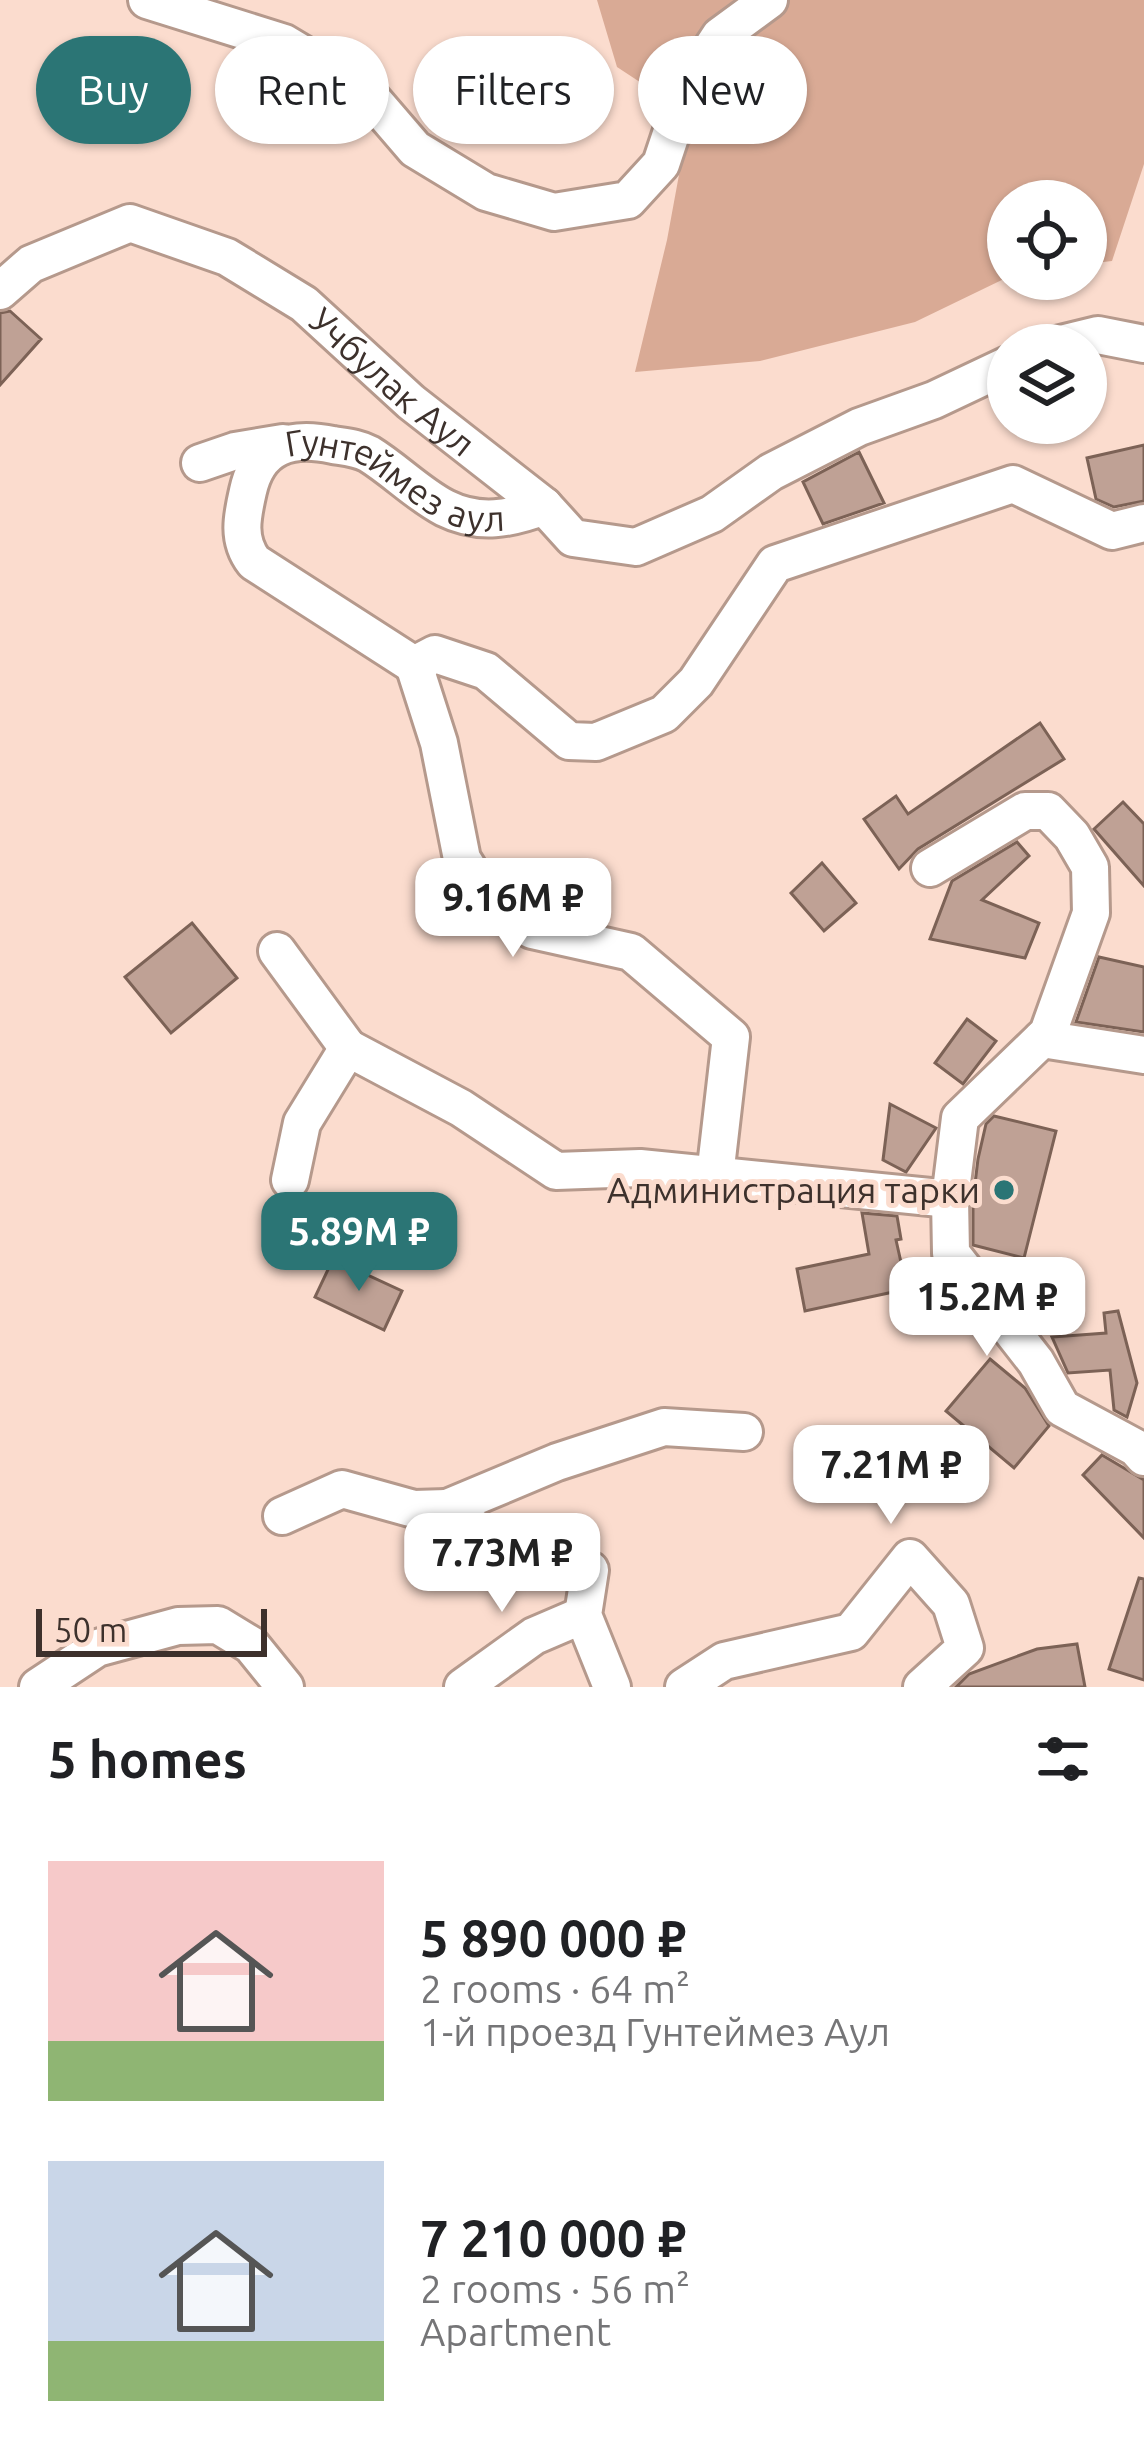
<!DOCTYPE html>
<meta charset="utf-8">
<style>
:root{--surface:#fff;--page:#f6f6f6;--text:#202124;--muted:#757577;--accent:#2b7575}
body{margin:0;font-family:Ubuntu,sans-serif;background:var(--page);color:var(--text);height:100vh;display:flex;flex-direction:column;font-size:45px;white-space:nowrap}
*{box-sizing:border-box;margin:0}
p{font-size:39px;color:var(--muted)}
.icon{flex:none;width:66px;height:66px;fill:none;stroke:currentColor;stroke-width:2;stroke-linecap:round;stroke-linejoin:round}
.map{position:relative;height:1687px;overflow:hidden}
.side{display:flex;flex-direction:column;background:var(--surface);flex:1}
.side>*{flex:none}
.guide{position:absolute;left:36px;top:36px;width:1074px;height:108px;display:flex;gap:24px}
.fabs{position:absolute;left:987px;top:180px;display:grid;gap:24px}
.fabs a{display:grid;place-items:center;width:120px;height:120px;border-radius:50%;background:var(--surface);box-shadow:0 3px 9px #0004;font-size:60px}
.scale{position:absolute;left:36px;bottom:30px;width:231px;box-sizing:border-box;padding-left:12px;border:6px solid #3d312c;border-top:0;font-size:33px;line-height:42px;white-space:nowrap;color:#3d312c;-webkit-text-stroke:9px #fbdcce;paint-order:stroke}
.price{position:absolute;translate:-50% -102px;padding:0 27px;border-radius:24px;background:#fff;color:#222;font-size:39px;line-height:78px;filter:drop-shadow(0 3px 6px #0008)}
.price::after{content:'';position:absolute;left:50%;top:72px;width:36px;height:27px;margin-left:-18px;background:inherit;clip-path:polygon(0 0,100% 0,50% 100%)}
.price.selected{background:var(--accent);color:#fff}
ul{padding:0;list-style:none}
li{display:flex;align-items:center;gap:36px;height:300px;padding:0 48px}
li span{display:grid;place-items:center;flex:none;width:336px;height:240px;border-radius:0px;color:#555}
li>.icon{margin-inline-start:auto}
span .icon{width:144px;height:144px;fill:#fffc;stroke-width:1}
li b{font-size:51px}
h2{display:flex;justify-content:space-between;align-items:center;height:144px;padding:0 48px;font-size:51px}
.tag{padding:0 42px;border-radius:54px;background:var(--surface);box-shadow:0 3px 9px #0004;font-size:42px;line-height:108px}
.tag.selected{background:var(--accent);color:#fff}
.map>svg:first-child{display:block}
.green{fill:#d9aa95}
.building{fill:#bfa195;stroke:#7c6256;stroke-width:3}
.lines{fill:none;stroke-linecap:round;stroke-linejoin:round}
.minor-casing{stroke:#b5998c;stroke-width:42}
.minor{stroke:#fff;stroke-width:36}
.poi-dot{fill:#2b7575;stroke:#fbdcce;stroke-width:4.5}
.labels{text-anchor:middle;stroke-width:10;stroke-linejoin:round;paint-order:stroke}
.street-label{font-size:36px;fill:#3d312c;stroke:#fbdcce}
.poi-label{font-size:36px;fill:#3d312c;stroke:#fbdcce;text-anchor:end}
</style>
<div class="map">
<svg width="1144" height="1687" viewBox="0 0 1144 1687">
<rect width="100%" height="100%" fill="#fbdcce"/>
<path class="green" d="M 597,0 L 1144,0 L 1144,164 L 1112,261 L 1086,264 L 1086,201 L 1008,201 L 1008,277 L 915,322 L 760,361 L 635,372 L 667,240 L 690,115 L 617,67 Z"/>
<path class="building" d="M 10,311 L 41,339 L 0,385 L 0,313 Z
M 1144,445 L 1144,501 L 1114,507 L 1096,499 L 1087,458 Z
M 859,452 L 884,503 L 823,524 L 803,482 Z
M 1040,723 L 1064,759 L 918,849 L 899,869 L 864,819 L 896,796 L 908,814 Z
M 1123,802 L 1144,824 L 1144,886 L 1094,829 Z
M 1017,842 L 1029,856 L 982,900 L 1039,923 L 1025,958 L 930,939 L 952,881 Z
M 822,863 L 856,903 L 824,931 L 791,893 Z
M 192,923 L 237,978 L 171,1033 L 125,977 Z
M 1099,957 L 1144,967 L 1144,1032 L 1076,1022 Z
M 967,1019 L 996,1041 L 963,1084 L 935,1063 Z
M 890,1104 L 936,1128 L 906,1172 L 883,1160 Z
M 994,1116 L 1056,1131 L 1024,1258 L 973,1245 L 973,1200 L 978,1159 L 986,1124 Z
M 862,1213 L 897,1216 L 901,1239 L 896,1240 L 907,1289 L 805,1311 L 797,1269 L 869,1254 Z
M 333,1259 L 402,1291 L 384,1330 L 315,1297 Z
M 1118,1311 L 1137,1383 L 1127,1417 L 1114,1410 L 1110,1370 L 1068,1373 L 1052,1337 L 1106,1333 L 1104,1313 Z
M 990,1359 L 1025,1388 L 1049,1426 L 1014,1468 L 946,1411 Z
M 1102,1455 L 1144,1480 L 1144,1538 L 1083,1475 Z
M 1139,1578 L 1144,1579 L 1144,1680 L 1109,1669 Z
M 1077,1644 L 1085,1687 L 956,1687 L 969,1674 L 1037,1649 Z"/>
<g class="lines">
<defs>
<g id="minor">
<path d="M 147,0 L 284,43 L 366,92 L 415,149 L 486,192 L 554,212 L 628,200 L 661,164 L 687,86 L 720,36 L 769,0"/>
<path id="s1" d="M 0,291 L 31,264 L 130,223 L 227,257 L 304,304 L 411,402 L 544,506 L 573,538 L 636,547 L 712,514 L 771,472 L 859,427 L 934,400 L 1008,365"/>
<path d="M 1057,345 L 1098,335 L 1144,344"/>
<path d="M 200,463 L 235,451 L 283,443"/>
<path d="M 414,665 L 435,654 L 486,671 L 569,741 L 596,742 L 664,714 L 696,682 L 775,564 L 1013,484 L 1112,531 L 1144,523"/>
<path d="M 414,665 L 439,743 L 462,859 L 491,905 L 532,930 L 631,952 L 731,1037 L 715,1176"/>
<path id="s2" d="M 414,665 L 254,562 C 237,540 242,517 248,491 C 258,445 291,436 333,445 C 345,447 358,448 369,454 C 395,470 418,494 445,508 C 479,525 511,519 544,506"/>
<path d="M 930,868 L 1025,811 L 1048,811 L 1072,836 L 1090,867 L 1091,913 L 1048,1033 L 960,1118 L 950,1199 L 951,1253 L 1036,1362 L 1062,1408 L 1136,1448 L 1144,1457"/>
<path d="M 277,951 L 348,1048"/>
<path d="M 1042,1039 L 1144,1055"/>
<path d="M 290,1180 L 302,1123 L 348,1048 L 461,1108 L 556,1171 L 640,1168 L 950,1199"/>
<path d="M 447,1508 L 557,1462 L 664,1427 L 744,1432"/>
<path d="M 282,1516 L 342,1489 L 414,1509 L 447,1508 L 493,1541 L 590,1570 L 583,1615 L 612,1687"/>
<path d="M 38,1687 L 97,1648 L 178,1626 L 218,1625 L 251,1645 L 285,1687"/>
<path d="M 463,1687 L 534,1636 L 583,1615"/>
<path d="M 684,1687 L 724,1661 L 851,1632 L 910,1558 L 951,1604 L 965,1648 L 922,1687"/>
</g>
</defs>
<use href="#minor" class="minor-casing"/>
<use href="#minor" class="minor"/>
</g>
<circle class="poi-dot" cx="1004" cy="1190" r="12"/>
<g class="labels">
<g class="street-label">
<text dy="13" stroke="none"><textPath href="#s1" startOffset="459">Учбулак Аул</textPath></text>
<text dy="13" stroke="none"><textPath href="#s2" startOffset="447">Гунтеймез аул</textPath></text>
</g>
<g class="poi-label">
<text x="980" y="1203">Администрация тарки</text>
</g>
</g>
</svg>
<div class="fabs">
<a><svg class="icon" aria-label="locate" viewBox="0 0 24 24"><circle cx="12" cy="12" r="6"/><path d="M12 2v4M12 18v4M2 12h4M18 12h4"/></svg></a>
<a><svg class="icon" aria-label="layers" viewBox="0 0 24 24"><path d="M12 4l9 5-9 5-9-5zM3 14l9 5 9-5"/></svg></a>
</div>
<div class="scale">50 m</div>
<b class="price" style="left:513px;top:960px">9.16M ₽</b>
<b class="price selected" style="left:359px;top:1294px">5.89M ₽</b>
<b class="price" style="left:987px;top:1359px">15.2M ₽</b>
<b class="price" style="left:891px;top:1527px">7.21M ₽</b>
<b class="price" style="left:502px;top:1615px">7.73M ₽</b>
<div class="guide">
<a class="tag selected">Buy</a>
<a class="tag">Rent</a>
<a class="tag">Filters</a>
<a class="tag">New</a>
</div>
</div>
<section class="side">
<h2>5 homes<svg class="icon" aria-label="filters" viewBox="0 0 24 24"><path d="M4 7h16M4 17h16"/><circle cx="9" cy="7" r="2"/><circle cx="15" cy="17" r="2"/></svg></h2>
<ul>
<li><span style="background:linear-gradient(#f6c9c9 75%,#8fb573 0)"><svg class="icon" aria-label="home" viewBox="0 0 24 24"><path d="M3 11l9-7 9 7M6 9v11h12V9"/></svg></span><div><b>5 890 000 ₽</b><p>2 rooms · 64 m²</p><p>1-й проезд Гунтеймез Аул</p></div></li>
<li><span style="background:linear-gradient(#c9d6e8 75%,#8fb573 0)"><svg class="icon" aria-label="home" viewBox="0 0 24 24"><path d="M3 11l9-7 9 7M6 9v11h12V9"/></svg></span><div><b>7 210 000 ₽</b><p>2 rooms · 56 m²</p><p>Apartment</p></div></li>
</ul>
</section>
